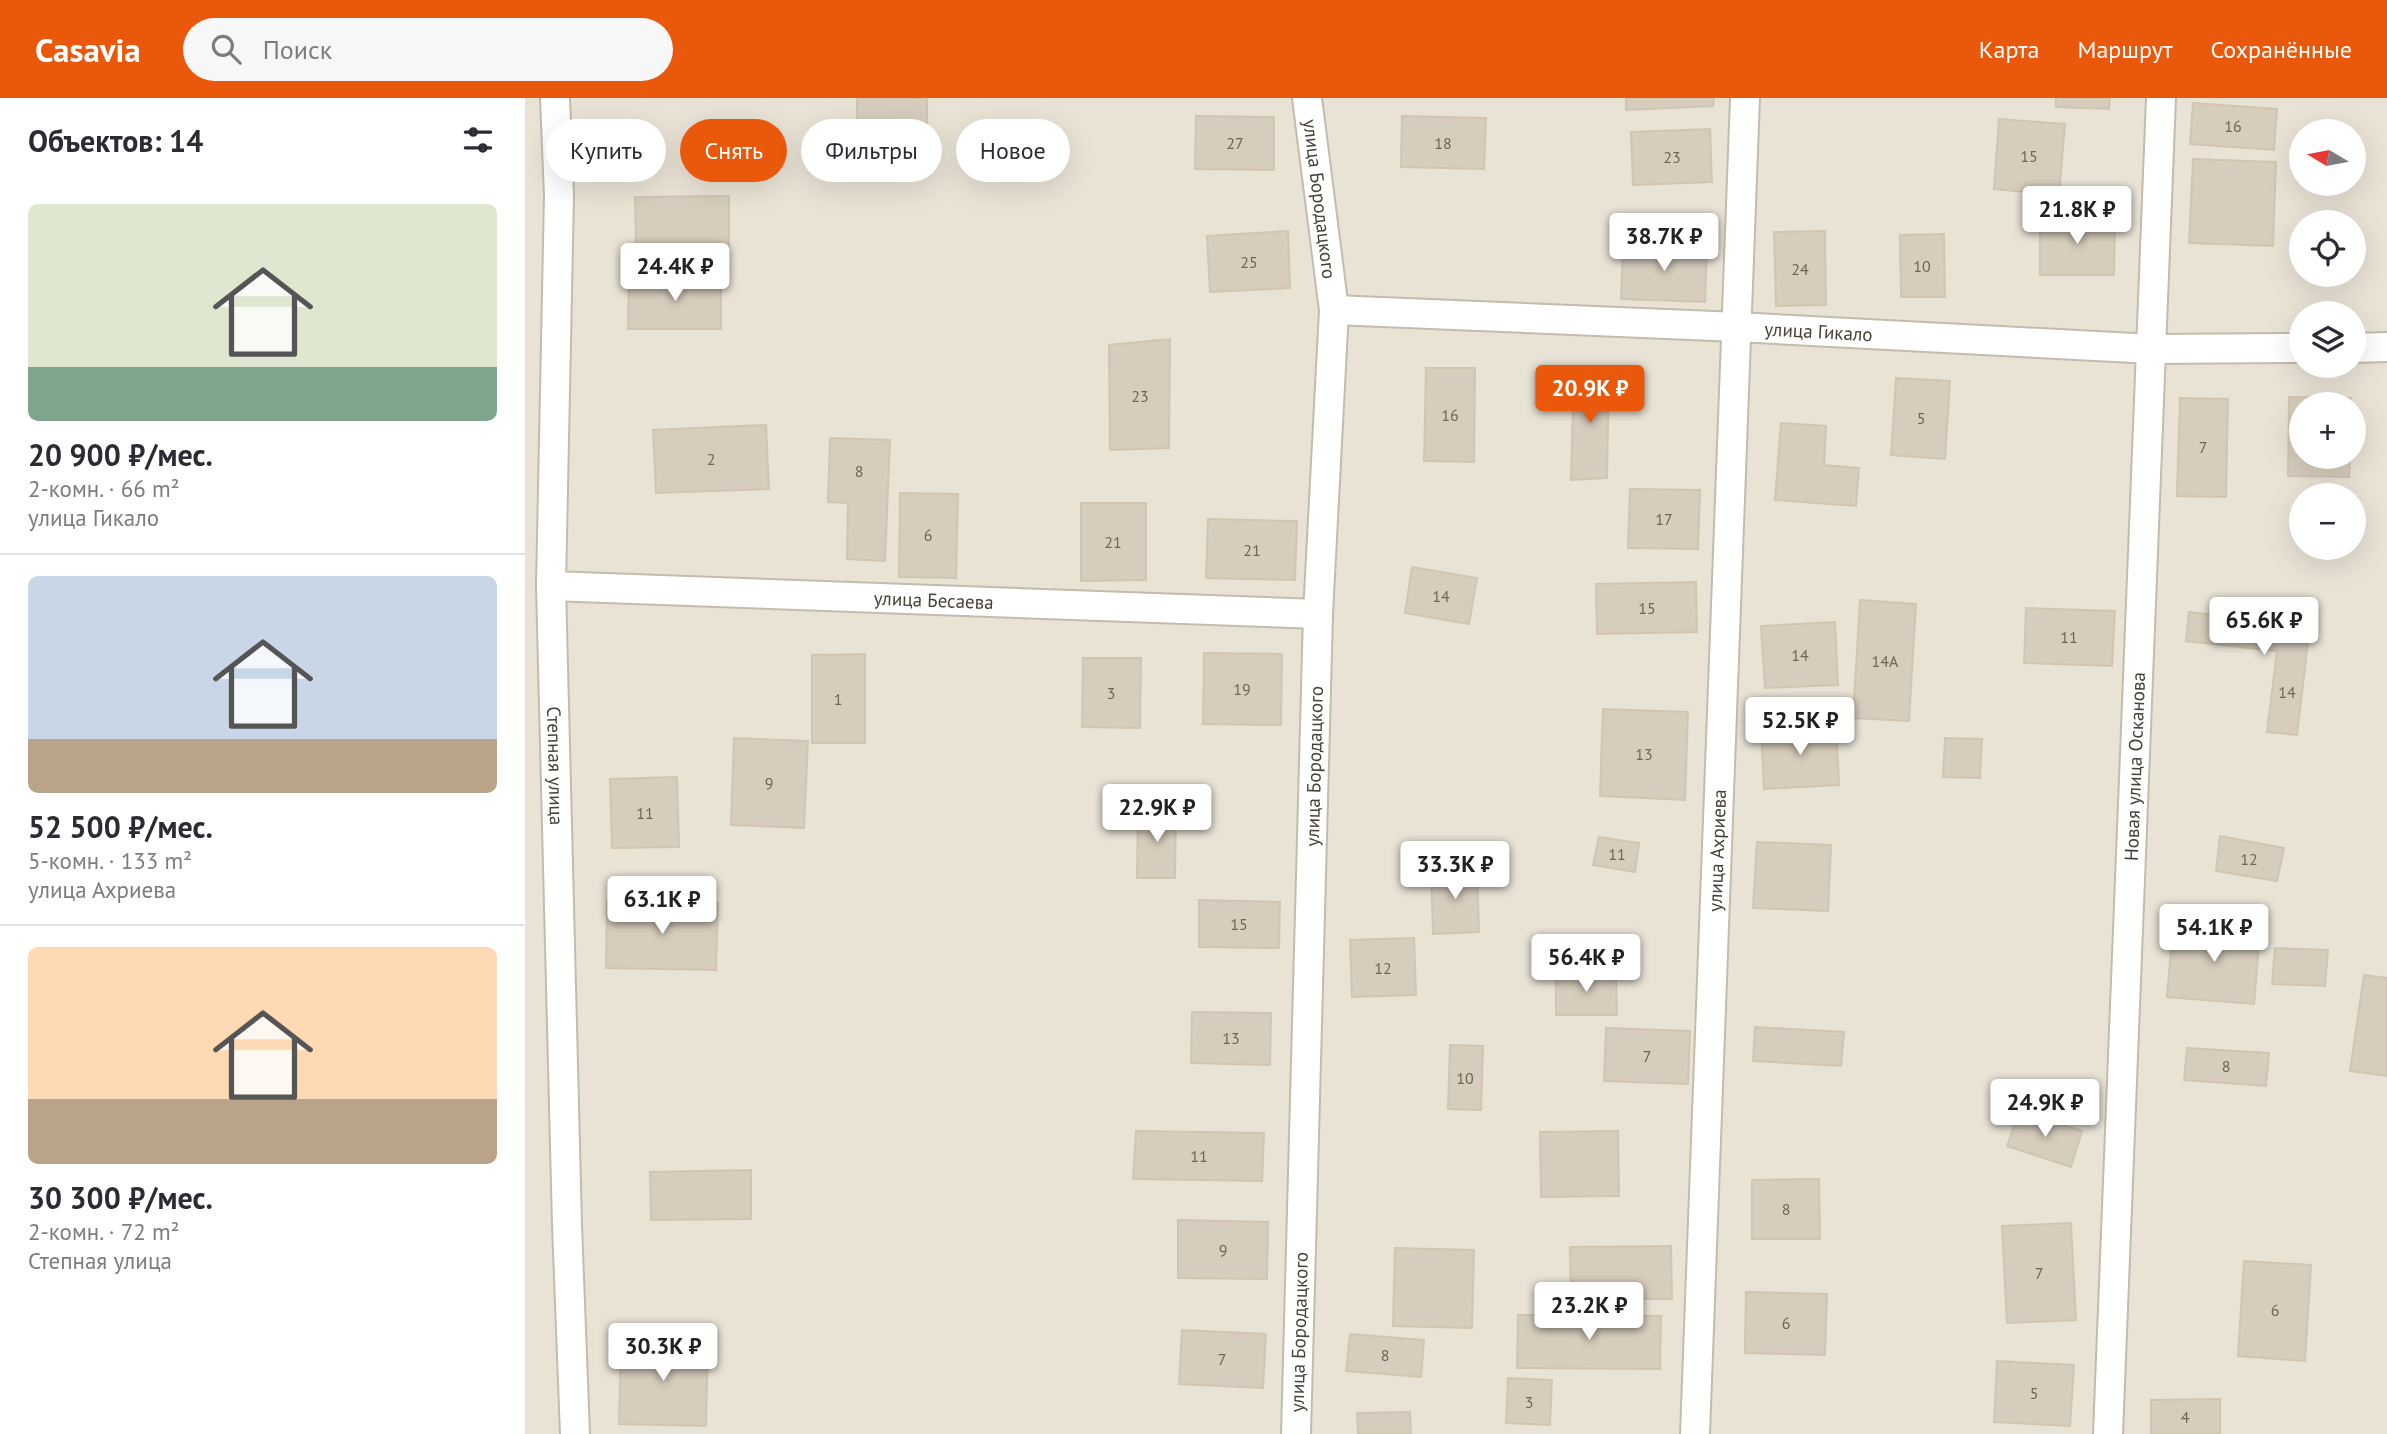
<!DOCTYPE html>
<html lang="ru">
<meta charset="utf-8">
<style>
:root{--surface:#fff;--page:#f7f7f7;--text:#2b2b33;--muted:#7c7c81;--line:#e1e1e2;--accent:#ea580c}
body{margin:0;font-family:"PT Sans",sans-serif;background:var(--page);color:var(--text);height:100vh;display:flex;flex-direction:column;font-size:26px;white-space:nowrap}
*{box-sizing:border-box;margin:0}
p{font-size:23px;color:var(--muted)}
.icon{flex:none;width:38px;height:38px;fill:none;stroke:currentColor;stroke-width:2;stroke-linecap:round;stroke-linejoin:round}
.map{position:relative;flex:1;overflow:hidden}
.panel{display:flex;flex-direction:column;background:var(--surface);width:525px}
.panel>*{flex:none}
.guide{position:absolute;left:21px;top:21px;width:665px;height:63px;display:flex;gap:14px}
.needle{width:46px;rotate:280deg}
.tools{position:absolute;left:1764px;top:21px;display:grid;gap:14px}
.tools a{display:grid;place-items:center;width:77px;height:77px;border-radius:50%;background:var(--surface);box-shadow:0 7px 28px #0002;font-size:35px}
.price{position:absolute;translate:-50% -60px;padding:0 16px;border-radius:7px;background:#fff;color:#222;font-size:23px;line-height:46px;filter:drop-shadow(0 2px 4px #0008)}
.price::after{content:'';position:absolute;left:50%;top:42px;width:21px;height:16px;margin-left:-10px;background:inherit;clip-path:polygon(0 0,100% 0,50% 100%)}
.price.current{background:var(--accent);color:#fff}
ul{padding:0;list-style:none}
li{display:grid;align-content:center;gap:14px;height:371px;padding:0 28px}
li+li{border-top:2px solid var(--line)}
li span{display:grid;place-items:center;height:217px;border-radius:10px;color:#555}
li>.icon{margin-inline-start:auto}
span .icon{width:126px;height:126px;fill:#fffc;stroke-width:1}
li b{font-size:30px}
h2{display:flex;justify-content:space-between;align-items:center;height:84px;padding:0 28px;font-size:30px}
.pill{padding:0 24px;border-radius:32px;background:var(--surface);box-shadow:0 7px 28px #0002;font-size:24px;line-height:63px}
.pill.current{background:var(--accent);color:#fff}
header{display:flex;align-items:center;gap:42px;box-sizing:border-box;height:98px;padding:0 35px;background:var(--accent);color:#fff}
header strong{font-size:33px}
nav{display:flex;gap:38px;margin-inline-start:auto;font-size:24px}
.search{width:490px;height:63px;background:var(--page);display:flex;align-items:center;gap:18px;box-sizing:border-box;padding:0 24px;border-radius:38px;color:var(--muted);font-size:26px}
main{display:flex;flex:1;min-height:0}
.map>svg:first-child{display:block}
.residential{fill:#e9e3d6;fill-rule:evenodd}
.building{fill:#d7cdbd;stroke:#d2c5b0;stroke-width:2}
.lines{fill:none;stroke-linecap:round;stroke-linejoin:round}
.minor-casing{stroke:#c3bcad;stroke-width:32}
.minor{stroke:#fff;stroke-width:28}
.labels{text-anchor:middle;stroke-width:5;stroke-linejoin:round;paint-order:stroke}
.number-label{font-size:16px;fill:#6c6558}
.street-label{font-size:19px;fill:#484236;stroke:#fff}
</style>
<header>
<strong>Casavia</strong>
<div class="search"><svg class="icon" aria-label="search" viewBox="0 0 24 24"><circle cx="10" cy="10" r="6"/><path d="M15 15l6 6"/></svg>Поиск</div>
<nav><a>Карта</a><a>Маршрут</a><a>Сохранённые</a></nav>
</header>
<main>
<section class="panel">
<h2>Объектов: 14<svg class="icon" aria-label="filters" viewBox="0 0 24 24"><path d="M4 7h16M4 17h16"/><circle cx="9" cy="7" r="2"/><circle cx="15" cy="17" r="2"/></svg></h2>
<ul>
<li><span style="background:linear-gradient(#dfe7d0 75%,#7fa58c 0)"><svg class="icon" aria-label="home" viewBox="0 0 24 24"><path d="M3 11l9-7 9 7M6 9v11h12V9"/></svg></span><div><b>20 900 ₽/мес.</b><p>2-комн. · 66 m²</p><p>улица Гикало</p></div></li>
<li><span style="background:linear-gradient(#c9d6e8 75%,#b9a48a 0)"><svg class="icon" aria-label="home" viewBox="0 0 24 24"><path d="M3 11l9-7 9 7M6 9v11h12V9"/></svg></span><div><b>52 500 ₽/мес.</b><p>5-комн. · 133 m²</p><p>улица Ахриева</p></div></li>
<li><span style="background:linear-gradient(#ffd9b3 70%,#b9a48a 0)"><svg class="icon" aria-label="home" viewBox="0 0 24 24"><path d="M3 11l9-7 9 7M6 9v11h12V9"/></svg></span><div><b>30 300 ₽/мес.</b><p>2-комн. · 72 m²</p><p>Степная улица</p></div></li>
</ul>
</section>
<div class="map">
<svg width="1862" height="1336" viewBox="0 0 1862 1336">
<rect width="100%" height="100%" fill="#f4f1e8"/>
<path class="residential" d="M 0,0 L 1862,0 L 1862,1336 L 0,1336 ZM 1776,33 L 1829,33 L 1829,86 L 1776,86 ZM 1776,124 L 1829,124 L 1829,177 L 1776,177 ZM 1776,215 L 1829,215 L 1829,268 L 1776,268 ZM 1776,306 L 1829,306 L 1829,359 L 1776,359 ZM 1776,397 L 1829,397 L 1829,450 L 1776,450 Z"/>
<path class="building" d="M 332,0 L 402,0 L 402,64 L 332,64 Z
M 1101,0 L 1189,0 L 1188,8 L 1101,12 Z
M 1531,0 L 1585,0 L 1584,11 L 1531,9 Z
M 1668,5 L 1752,11 L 1749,52 L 1665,46 Z
M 671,18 L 749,19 L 749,72 L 670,71 Z
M 877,18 L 961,20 L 959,71 L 876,69 Z
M 1474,21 L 1540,26 L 1534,97 L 1469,91 Z
M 1185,31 L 1187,84 L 1108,87 L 1106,34 Z
M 1668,61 L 1751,64 L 1748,148 L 1664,145 Z
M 204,98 L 204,149 L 111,151 L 110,99 Z
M 1515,118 L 1590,119 L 1589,177 L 1515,177 Z
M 763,133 L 765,190 L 685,194 L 682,138 Z
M 1300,133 L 1301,207 L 1251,208 L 1249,134 Z
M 1419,136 L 1420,199 L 1376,199 L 1375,137 Z
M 1098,145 L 1182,149 L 1180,204 L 1096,201 Z
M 104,178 L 196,178 L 196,231 L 103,231 Z
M 645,241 L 644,350 L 585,352 L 584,247 Z
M 901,270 L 950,270 L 949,364 L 899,363 Z
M 1084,271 L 1082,380 L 1046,382 L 1049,272 Z
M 1371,280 L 1425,283 L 1420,361 L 1366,357 Z
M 1764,299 L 1826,300 L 1826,306 L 1776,306 L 1776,359 L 1825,359 L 1824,379 L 1763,378 Z
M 1655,300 L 1703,301 L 1701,399 L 1652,398 Z
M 1256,325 L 1301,328 L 1299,367 L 1334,370 L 1331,408 L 1250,402 Z
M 241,327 L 244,391 L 131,395 L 128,332 Z
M 305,340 L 365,342 L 360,463 L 322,461 L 323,405 L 303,404 Z
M 1105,391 L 1175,392 L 1173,451 L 1103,450 Z
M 375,395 L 433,396 L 431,480 L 374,479 Z
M 556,405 L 621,405 L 621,482 L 556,483 Z
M 683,421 L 772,423 L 770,482 L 681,480 Z
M 887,469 L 952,480 L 944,526 L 880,515 Z
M 1171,484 L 1172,534 L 1072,536 L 1071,486 Z
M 1335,502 L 1391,506 L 1384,623 L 1328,620 Z
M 1501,510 L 1590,513 L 1587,568 L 1499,565 Z
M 1664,514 L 1785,527 L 1772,637 L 1742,634 L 1752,553 L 1661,543 Z
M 1310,524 L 1313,587 L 1240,590 L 1236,528 Z
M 679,555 L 757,556 L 756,627 L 678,626 Z
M 340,556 L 340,645 L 287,645 L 287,557 Z
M 558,560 L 616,560 L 615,630 L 557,629 Z
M 1078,611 L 1163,614 L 1160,702 L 1075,698 Z
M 1311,627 L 1314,687 L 1239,691 L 1236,631 Z
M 209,640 L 283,643 L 279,730 L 206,727 Z
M 1420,640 L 1457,641 L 1455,680 L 1418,679 Z
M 152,679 L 154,749 L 87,750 L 85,681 Z
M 651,712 L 650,780 L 612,780 L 613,713 Z
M 1695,738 L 1759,750 L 1752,783 L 1691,773 Z
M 1074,739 L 1114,745 L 1110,774 L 1068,767 Z
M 1232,744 L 1306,747 L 1303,813 L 1228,810 Z
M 952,770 L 954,834 L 908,836 L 906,772 Z
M 674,802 L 755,804 L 754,850 L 674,849 Z
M 82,804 L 193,805 L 191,872 L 81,870 Z
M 1648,827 L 1735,834 L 1729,906 L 1642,899 Z
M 889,840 L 891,897 L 827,899 L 825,842 Z
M 1750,850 L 1803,852 L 1800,888 L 1747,886 Z
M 1031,874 L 1091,874 L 1092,917 L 1031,917 Z
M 1839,877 L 1862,880 L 1862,978 L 1825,973 Z
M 667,914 L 746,915 L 745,967 L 666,965 Z
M 1230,929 L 1319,934 L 1316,968 L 1228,963 Z
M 1081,930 L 1165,933 L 1163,986 L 1079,983 Z
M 925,947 L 958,948 L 956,1012 L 923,1011 Z
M 1662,950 L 1744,955 L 1741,988 L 1659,982 Z
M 1494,1013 L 1557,1033 L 1546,1069 L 1482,1048 Z
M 611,1033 L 739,1035 L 737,1083 L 608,1081 Z
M 1093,1033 L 1094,1098 L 1016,1099 L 1015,1034 Z
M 226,1072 L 226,1121 L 126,1122 L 125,1074 Z
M 1294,1081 L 1295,1141 L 1227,1141 L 1227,1082 Z
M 653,1122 L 743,1124 L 742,1181 L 653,1180 Z
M 1546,1125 L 1551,1222 L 1482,1225 L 1477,1128 Z
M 1146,1148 L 1147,1201 L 1046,1201 L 1045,1149 Z
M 870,1150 L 949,1152 L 947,1230 L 868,1228 Z
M 1719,1163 L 1786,1167 L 1780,1263 L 1713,1258 Z
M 1221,1194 L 1302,1196 L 1300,1257 L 1220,1255 Z
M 993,1217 L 1136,1218 L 1135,1271 L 992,1270 Z
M 657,1232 L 741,1236 L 738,1290 L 654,1286 Z
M 825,1236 L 899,1242 L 896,1279 L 821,1273 Z
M 96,1243 L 183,1245 L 181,1328 L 94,1326 Z
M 1472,1263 L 1549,1267 L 1545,1328 L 1469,1324 Z
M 983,1280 L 1027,1282 L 1025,1327 L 981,1325 Z
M 1695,1301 L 1695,1336 L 1626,1336 L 1626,1302 Z
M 885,1314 L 886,1336 L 833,1336 L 832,1315 Z"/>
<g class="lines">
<defs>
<g id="minor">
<path id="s1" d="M 30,0 L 34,97 L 26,488 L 42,1127 L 50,1336"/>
<path id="s2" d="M 809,212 L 1212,229 L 1627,251 L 1776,250"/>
<path d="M 1829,250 L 1862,249"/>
<path id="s3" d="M 26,488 L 793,516"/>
<path id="s4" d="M 771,1336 L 793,516 L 809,212 L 782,0"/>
<path id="s5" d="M 1170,1336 L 1220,0"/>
<path id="s6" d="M 1583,1336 L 1636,0"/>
</g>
</defs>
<use href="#minor" class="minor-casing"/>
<use href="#minor" class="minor"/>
</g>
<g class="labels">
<g class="number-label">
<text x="1708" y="34">16</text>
<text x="710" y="51">27</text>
<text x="918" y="51">18</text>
<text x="1504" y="64">15</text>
<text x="1147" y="65">23</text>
<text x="724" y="170">25</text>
<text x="1397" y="174">10</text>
<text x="1275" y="177">24</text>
<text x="615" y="304">23</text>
<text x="925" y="323">16</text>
<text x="1396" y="326">5</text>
<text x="1678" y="355">7</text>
<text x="186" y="367">2</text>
<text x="334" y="379">8</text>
<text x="1139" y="427">17</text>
<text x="403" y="443">6</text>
<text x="588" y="450">21</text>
<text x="727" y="458">21</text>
<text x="916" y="504">14</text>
<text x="1122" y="516">15</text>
<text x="1544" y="545">11</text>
<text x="1275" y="563">14</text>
<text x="1360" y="569">14А</text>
<text x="717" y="597">19</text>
<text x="1762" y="600">14</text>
<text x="586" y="601">3</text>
<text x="313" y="607">1</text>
<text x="1119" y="662">13</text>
<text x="244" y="691">9</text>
<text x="120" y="721">11</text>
<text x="1092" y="762">11</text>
<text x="1724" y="767">12</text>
<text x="714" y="832">15</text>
<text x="858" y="876">12</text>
<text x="706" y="946">13</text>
<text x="1122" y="964">7</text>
<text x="1701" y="974">8</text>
<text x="940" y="986">10</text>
<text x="674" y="1064">11</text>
<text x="1261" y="1117">8</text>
<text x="698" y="1158">9</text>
<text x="1514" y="1181">7</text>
<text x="1750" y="1218">6</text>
<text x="1261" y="1231">6</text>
<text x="860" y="1263">8</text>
<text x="697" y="1267">7</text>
<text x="1509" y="1301">5</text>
<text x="1004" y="1310">3</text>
<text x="1660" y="1325">4</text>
</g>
<g class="street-label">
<text transform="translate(795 101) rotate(83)" y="7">улица Бородацкого</text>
<text dy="7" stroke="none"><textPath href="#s2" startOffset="485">улица Гикало</textPath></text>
<text dy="7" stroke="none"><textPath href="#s3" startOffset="383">улица Бесаева</textPath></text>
<text dy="7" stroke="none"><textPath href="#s4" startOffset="668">улица Бородацкого</textPath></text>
<text dy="7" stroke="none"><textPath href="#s1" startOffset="668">Степная улица</textPath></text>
<text dy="7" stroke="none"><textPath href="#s6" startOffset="668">Новая улица Осканова</textPath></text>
<text dy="7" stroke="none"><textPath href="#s5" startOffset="584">улица Ахриева</textPath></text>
<text dy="7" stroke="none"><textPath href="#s4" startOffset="102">улица Бородацкого</textPath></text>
</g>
</g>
</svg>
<div class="tools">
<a><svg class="needle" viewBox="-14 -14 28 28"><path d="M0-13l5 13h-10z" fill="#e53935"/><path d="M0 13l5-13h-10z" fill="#7c7c81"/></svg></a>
<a><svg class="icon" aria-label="locate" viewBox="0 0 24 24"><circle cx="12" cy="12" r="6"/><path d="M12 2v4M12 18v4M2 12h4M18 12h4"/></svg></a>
<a><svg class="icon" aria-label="layers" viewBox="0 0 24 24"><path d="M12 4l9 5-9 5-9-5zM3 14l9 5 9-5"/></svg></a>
<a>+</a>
<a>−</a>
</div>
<b class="price" style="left:1552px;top:148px">21.8K ₽</b>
<b class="price" style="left:1139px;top:175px">38.7K ₽</b>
<b class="price" style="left:150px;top:205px">24.4K ₽</b>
<b class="price current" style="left:1065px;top:327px">20.9K ₽</b>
<b class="price" style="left:1739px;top:559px">65.6K ₽</b>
<b class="price" style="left:1275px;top:659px">52.5K ₽</b>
<b class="price" style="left:632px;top:746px">22.9K ₽</b>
<b class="price" style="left:930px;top:803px">33.3K ₽</b>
<b class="price" style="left:137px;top:838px">63.1K ₽</b>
<b class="price" style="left:1689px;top:866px">54.1K ₽</b>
<b class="price" style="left:1061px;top:896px">56.4K ₽</b>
<b class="price" style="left:1520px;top:1041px">24.9K ₽</b>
<b class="price" style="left:1064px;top:1244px">23.2K ₽</b>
<b class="price" style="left:138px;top:1285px">30.3K ₽</b>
<div class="guide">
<a class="pill">Купить</a>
<a class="pill current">Снять</a>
<a class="pill">Фильтры</a>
<a class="pill">Новое</a>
</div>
</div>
</main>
